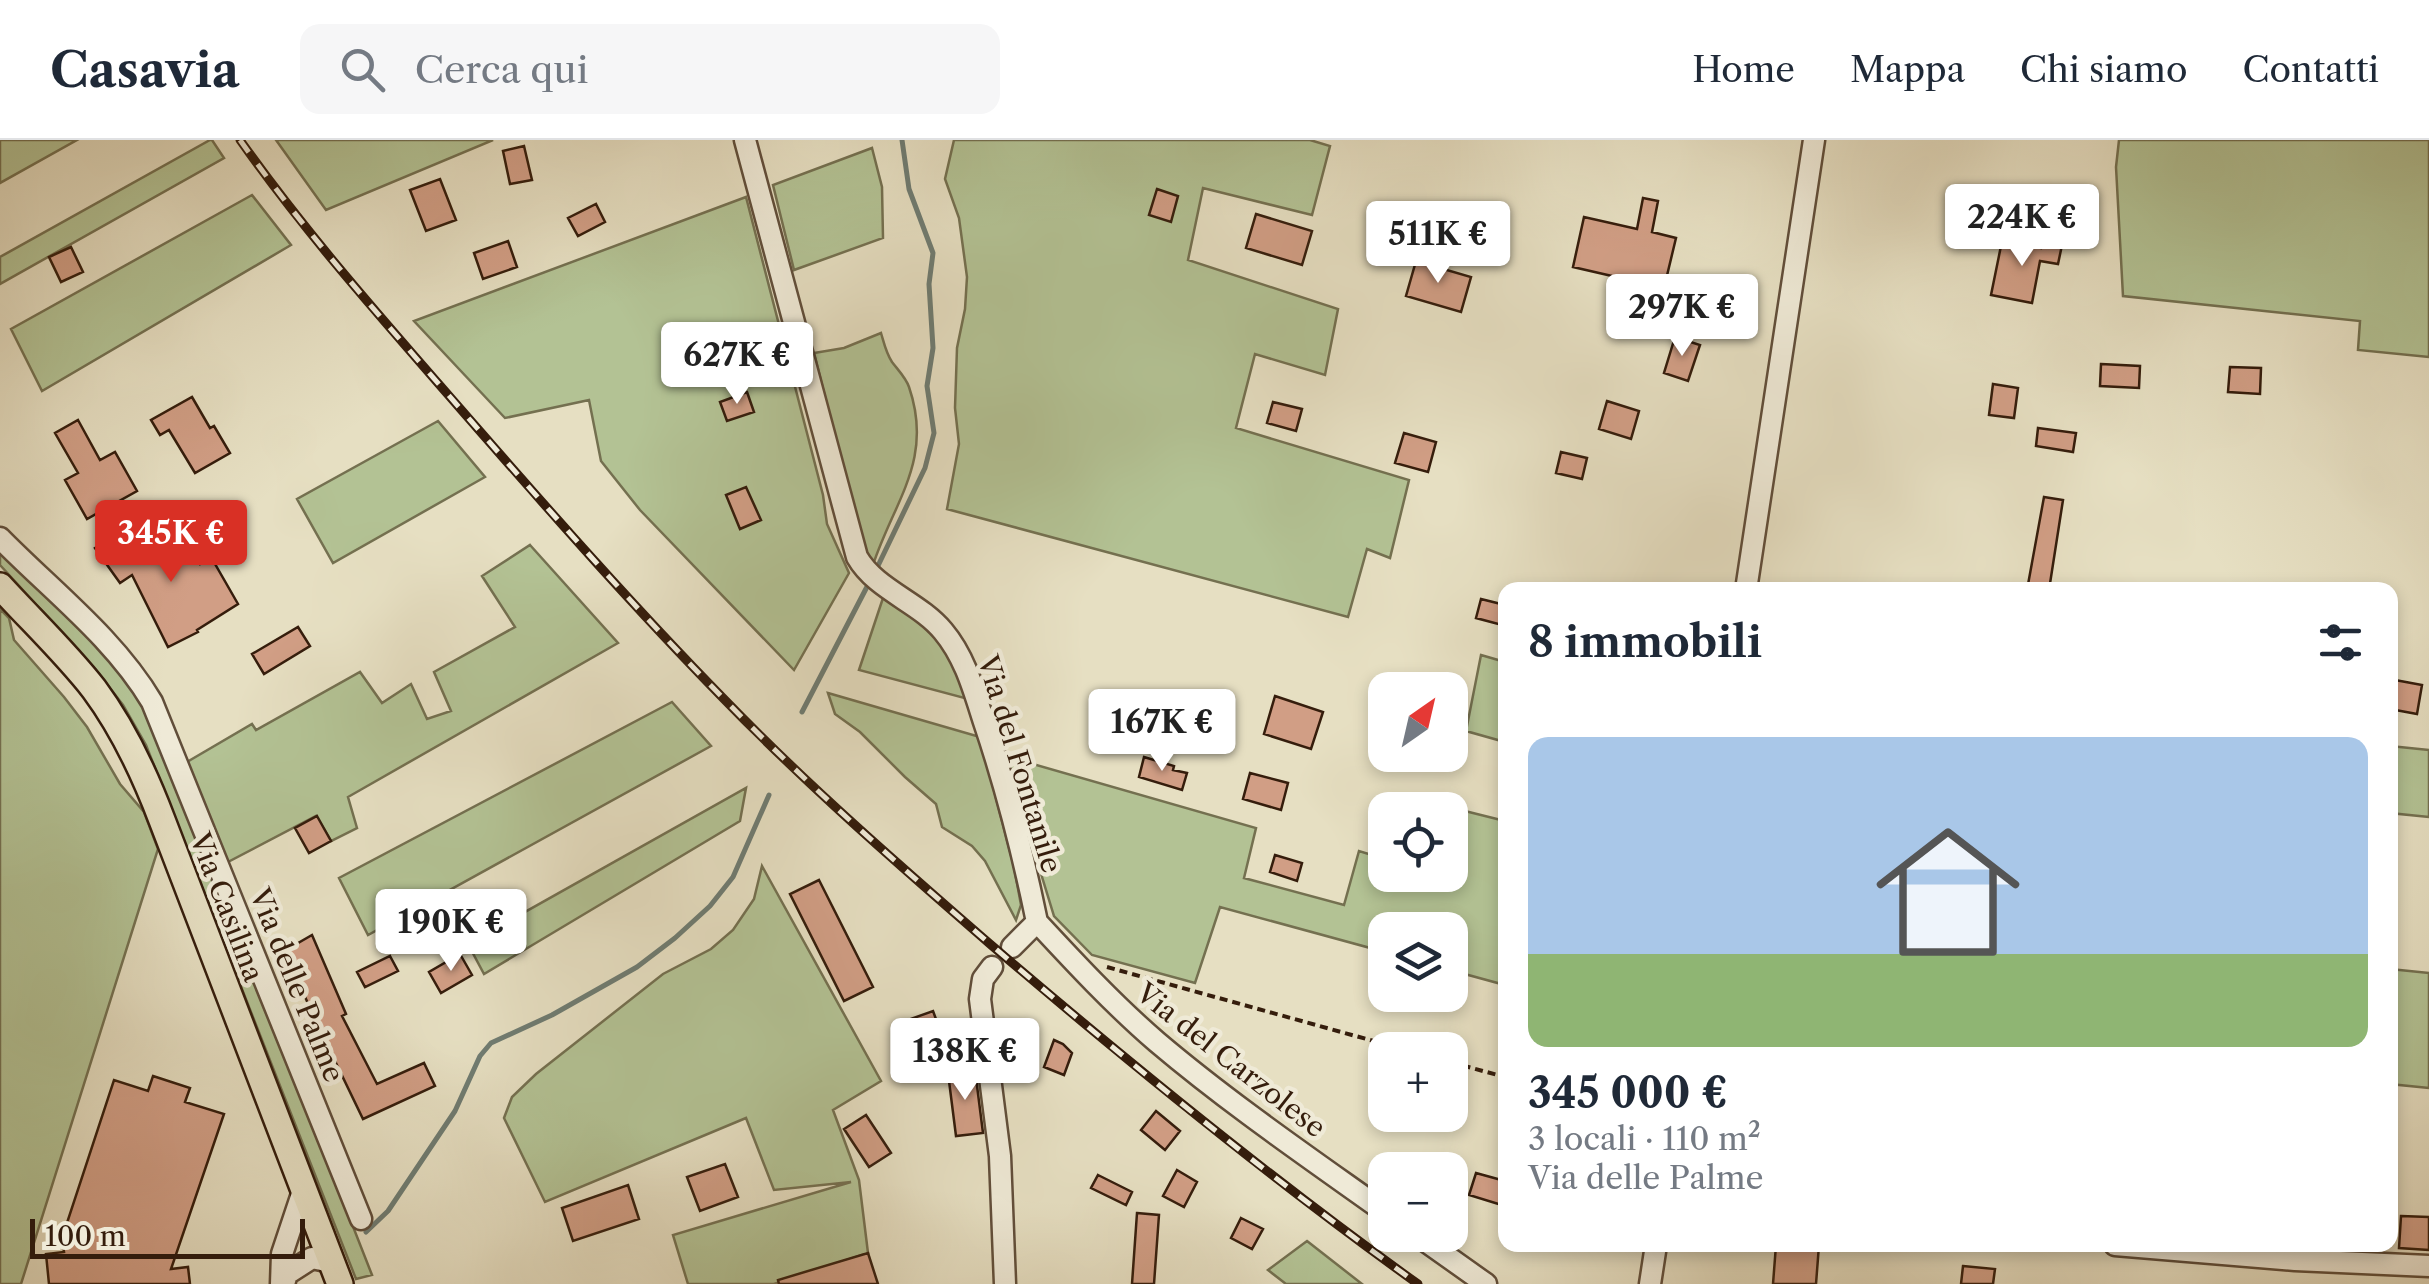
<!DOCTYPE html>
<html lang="it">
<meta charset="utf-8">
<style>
:root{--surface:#fff;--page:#f6f6f7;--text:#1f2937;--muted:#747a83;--line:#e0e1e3;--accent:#d93025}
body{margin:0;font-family:"Libre Caslon Text",serif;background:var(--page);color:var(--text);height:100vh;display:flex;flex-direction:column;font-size:38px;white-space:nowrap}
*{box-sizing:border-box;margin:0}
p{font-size:32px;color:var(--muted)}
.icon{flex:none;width:55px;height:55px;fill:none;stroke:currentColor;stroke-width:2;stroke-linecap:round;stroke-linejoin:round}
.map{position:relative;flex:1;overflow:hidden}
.sheet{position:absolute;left:1498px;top:442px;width:900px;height:670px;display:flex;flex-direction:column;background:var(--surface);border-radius:20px;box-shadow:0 5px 15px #0003}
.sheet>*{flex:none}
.needle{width:65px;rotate:34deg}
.fabs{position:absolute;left:1368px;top:532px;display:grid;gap:20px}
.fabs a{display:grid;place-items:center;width:100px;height:100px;border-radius:20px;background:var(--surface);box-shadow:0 5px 15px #0003;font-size:50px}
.scale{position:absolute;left:30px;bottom:25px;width:275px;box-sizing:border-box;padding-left:10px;border:5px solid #351d0c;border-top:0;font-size:28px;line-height:35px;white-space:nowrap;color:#351d0c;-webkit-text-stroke:8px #efead7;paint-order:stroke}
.price{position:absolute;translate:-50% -85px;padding:0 22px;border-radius:10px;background:#fff;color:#222;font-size:32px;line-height:65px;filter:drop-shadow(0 2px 5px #0008)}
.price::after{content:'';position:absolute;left:50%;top:60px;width:30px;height:22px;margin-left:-15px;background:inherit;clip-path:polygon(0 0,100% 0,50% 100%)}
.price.on{background:var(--accent);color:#fff}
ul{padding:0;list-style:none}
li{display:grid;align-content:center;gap:20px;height:530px;padding:0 30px}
li span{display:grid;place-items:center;height:310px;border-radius:20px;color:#555}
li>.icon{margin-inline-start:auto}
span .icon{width:180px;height:180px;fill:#fffc;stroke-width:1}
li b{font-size:42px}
h2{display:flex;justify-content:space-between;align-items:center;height:120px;padding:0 30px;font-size:42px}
header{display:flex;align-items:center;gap:60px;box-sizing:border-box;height:140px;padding:0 50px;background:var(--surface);border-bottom:2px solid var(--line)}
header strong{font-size:48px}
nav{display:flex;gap:55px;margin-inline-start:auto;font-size:35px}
.search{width:700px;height:90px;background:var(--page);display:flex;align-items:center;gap:25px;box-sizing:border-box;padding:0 35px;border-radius:20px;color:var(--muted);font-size:38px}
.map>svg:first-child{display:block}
.green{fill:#b3c294;stroke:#747050;stroke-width:2.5}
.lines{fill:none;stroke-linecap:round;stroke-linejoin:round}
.stream{stroke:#6f7c72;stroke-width:5}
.building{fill:#d19e85;stroke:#351d0c;stroke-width:2.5}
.minor-casing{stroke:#614e3a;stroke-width:25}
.major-casing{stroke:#351d0c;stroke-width:30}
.path{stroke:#351d0c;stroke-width:4;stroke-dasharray:8 5;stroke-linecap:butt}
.minor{stroke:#efead7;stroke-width:20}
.major{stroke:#e6dfc2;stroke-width:25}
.rail-casing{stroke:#351d0c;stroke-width:9}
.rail{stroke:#efead7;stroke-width:5;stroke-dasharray:15;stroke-linecap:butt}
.labels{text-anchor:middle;stroke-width:9;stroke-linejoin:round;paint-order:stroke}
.street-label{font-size:28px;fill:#351d0c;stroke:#efead7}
</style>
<header>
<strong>Casavia</strong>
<div class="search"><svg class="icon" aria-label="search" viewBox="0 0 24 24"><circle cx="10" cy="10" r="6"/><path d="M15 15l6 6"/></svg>Cerca qui</div>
<nav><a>Home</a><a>Mappa</a><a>Chi siamo</a><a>Contatti</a></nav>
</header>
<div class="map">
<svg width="2429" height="1144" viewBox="0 0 2429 1144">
<rect width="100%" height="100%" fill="#e6dfc2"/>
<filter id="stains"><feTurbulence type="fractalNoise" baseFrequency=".002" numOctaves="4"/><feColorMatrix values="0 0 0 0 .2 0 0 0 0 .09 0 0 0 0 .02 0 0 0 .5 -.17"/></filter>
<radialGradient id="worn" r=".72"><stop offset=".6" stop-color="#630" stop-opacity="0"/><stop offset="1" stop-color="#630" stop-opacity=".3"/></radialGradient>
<path class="green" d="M 0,0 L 77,0 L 0,43 Z
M 210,0 L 212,0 L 224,18 L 0,144 L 0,117 Z
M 276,0 L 493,0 L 326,70 Z
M 954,0 L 1310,0 L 1330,6 L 1312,75 L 1203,48 L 1188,120 L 1338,169 L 1325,235 L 1255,214 L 1236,288 L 1409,340 L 1390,418 L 1367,409 L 1348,477 L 947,369 L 959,304 L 955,268 L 957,208 L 965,169 L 967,137 L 959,78 L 945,39 Z
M 2119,0 L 2429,0 L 2429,217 L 2358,210 L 2360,181 L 2123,156 L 2116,27 Z
M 872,8 L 882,47 L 883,98 L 794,130 L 773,45 Z
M 252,55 L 291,105 L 42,251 L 11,189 Z
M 746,57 L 823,355 L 827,384 L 849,433 L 794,530 L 640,370 L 601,321 L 589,260 L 505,278 L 414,181 Z
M 881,193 C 884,203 886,213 892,222 C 898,230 906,238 909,247 C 934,320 894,361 873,425 L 862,404 L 814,213 L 844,208 Z
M 438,281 L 485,337 L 333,423 L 297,359 Z
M 0,405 L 106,516 L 140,558 L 167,612 L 372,1135 L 356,1139 L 146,605 L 123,565 L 96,530 L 0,425 Z
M 530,405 L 618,503 L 348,657 L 357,688 L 331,701 L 316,676 L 226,723 L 214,688 L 187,622 L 252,584 L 256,590 L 360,532 L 382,563 L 411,544 L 427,579 L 451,571 L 434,532 L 515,487 L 482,436 Z
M 884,455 L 924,482 L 948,511 L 968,559 L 859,530 Z
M 0,469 L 9,478 L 14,500 L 64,557 L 87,587 L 120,644 L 144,672 L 158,709 L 21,1144 L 0,1144 Z
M 1481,515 L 1505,522 L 1505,602 L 1466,591 Z
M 828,553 L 980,597 L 1014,727 L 1021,765 L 1016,780 L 985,721 L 972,706 L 942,687 L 936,664 L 905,637 L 860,592 L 835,574 Z
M 672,562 L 711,606 L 368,795 L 339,738 Z
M 2390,606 L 2429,610 L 2429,677 L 2390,673 Z
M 1005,616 L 1256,688 L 1244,738 L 1344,765 L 1359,711 L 1385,719 L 1385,735 L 1450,735 L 1450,701 L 1461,670 L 1505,681 L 1505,845 L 1450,830 L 1450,790 L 1385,790 L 1385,812 L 1220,767 L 1195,843 L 1092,815 L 1054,776 Z
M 746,648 L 740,681 L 484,834 L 468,804 Z
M 762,726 L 881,941 L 833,970 L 859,1040 L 868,1113 L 774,1144 L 688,1144 L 673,1095 L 851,1042 L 774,1050 L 746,978 L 545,1062 L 504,978 L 512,957 L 536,934 L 663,834 L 711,809 L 733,790 L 754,759 Z
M 2390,829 L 2429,833 L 2429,948 L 2390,944 Z
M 1307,1101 L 1362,1144 L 1286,1144 L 1268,1130 Z"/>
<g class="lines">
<path class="stream" d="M 875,432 L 925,328 L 934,293 L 927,246 L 933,208 L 929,144 L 933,113 L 909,49 L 902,0
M 802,572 L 870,441
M 366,1092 L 388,1071 L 455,971 L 480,916 L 491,903 L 552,875 L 637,827 L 675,798 L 710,766 L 733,737 L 769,655"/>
</g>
<path class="building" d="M 524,6 L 532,40 L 510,44 L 503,11 Z
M 440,39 L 456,80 L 426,91 L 410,50 Z
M 1157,49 L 1178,56 L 1171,82 L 1149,75 Z
M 1643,58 L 1658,61 L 1652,92 L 1676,98 L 1664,148 L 1573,127 L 1584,77 L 1637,89 Z
M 596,64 L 605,82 L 578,96 L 568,78 Z
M 1256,74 L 1312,91 L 1302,125 L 1246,108 Z
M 508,101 L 517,127 L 483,139 L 474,113 Z
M 2002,101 L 2041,108 L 2042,101 L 2062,105 L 2058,124 L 2040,121 L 2032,163 L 1991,155 Z
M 71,107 L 83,132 L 61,142 L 49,117 Z
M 1416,121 L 1471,137 L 1461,172 L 1406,156 Z
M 1675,197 L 1700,205 L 1688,241 L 1664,233 Z
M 2101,224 L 2140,226 L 2139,248 L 2100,246 Z
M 2230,227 L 2261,228 L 2260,254 L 2228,252 Z
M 1993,244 L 2018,248 L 2014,278 L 1989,275 Z
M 747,252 L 754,272 L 727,281 L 720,262 Z
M 192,257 L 210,288 L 214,286 L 230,313 L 195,333 L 169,290 L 160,295 L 151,280 Z
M 1607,261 L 1639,271 L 1631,299 L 1599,289 Z
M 1273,262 L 1302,269 L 1296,291 L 1267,283 Z
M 78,280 L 100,320 L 115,312 L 137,351 L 87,379 L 65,340 L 78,333 L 55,293 Z
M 2038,288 L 2076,293 L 2073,312 L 2036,306 Z
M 1404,293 L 1436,302 L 1428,332 L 1395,323 Z
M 1561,312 L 1587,318 L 1582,339 L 1556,333 Z
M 746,347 L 761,380 L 740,389 L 726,355 Z
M 2044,357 L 2063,360 L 2049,450 L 2027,450 Z
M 125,388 L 148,421 L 179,397 L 200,424 L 211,417 L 238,464 L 197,490 L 198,492 L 168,507 L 132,435 L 120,443 L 95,408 Z
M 1481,459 L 1505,465 L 1502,485 L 1476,478 Z
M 298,487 L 310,506 L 264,534 L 252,514 Z
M 2395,540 L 2422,545 L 2417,574 L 2390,569 Z
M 1275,556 L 1323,572 L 1311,609 L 1264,594 Z
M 1144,617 L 1174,626 L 1173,630 L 1187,633 L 1182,650 L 1139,637 Z
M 1250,633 L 1288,643 L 1281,670 L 1243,659 Z
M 317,676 L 331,701 L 309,713 L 295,688 Z
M 1275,715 L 1302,723 L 1297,741 L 1270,732 Z
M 819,740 L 873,847 L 844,861 L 790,754 Z
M 312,795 L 346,874 L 342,876 L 377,944 L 424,923 L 435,946 L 363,979 L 334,919 L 332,920 L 317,894 L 320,892 L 295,833 L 286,838 L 274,817 Z
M 460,814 L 472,835 L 441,853 L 429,832 Z
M 390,816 L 398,831 L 365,847 L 357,832 Z
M 933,871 L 947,909 L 908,923 L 894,885 Z
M 1054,900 L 1063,904 L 1072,913 L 1064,935 L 1044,927 Z
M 975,930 L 983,993 L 956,996 L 948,933 Z
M 153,936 L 190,948 L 185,962 L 224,974 L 171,1129 L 188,1127 L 190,1144 L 49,1144 L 46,1114 L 64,1112 L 62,1098 L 114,940 L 148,951 Z
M 1156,971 L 1180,991 L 1165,1010 L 1141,990 Z
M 866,975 L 891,1013 L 869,1027 L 844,989 Z
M 725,1024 L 738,1057 L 700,1071 L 687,1037 Z
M 1177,1030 L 1197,1042 L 1184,1067 L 1163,1056 Z
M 1476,1033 L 1505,1041 L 1505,1066 L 1469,1055 Z
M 1098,1035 L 1132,1052 L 1126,1065 L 1091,1048 Z
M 628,1045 L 639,1079 L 573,1101 L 562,1068 Z
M 1137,1073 L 1159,1075 L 1154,1144 L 1132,1144 Z
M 2401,1076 L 2429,1077 L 2429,1110 L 2399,1108 Z
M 1241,1078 L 1263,1089 L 1252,1109 L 1231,1098 Z
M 1776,1105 L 1819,1105 L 1816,1144 L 1773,1144 Z
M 868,1113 L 878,1144 L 779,1144 L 778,1140 Z
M 1963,1126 L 1995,1129 L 1993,1144 L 1961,1144 Z"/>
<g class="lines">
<defs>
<path id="minor" d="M 745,0 L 857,417 C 876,450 919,462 943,491 C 965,517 974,551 984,582 C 1006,647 1023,714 1037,782
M 0,398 C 52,451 114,498 152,562 L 361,1079
M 1746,450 L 1814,0
M 1037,782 C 1075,823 1114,865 1157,902 C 1229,963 1308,1017 1385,1072
M 1012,807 L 1037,782
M 992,827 L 983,839 L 980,859 L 1000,1016 L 1005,1144
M 1417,1095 L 1486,1144
M 2115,1105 L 2295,1120 L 2429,1126
M 281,1144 L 282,1114 L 303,1051
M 284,1144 L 287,1134 L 312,1118 L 331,1122
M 1650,1144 L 1656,1105"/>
<path id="major" d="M 0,446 C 31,480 66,513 94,549 C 123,588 145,635 162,680 L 340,1144"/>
</defs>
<use href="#minor" class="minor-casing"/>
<use href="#major" class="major-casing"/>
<path class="path" d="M 1107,827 L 1406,910
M 1450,922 L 1505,937"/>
<use href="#minor" class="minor"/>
<use href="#major" class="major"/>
<defs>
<path id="rail" d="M 240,0 C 310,99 392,190 471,281 C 553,375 635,468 722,557 C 806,644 898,724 990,804 C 1128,922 1270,1038 1418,1144"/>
</defs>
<use href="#rail" class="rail-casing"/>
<use href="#rail" class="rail"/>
</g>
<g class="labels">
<g class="street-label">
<text transform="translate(1020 624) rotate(73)" y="10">Via del Fontanile</text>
<text transform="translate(227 767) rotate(69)" y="10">Via Casilina</text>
<text transform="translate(297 845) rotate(68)" y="10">Via delle Palme</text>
<text transform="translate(1231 920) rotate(38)" y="10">Via del Carzolese</text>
</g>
</g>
<rect width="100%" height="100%" filter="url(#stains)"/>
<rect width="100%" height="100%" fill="url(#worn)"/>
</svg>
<div class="fabs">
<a><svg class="needle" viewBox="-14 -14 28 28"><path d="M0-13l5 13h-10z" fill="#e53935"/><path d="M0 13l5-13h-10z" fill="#747a83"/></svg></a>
<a><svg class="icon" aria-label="locate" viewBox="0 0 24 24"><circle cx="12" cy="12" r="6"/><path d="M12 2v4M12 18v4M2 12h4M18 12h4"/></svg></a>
<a><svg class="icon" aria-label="layers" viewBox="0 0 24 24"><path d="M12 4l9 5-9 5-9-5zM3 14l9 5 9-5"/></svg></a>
<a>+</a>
<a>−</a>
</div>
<div class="scale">100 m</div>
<b class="price" style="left:2022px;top:129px">224K €</b>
<b class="price" style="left:1438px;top:146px">511K €</b>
<b class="price" style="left:1682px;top:219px">297K €</b>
<b class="price" style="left:737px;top:267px">627K €</b>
<b class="price on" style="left:171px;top:445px">345K €</b>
<b class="price" style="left:1162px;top:634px">167K €</b>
<b class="price" style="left:451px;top:834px">190K €</b>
<b class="price" style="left:965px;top:963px">138K €</b>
<section class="sheet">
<h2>8 immobili<svg class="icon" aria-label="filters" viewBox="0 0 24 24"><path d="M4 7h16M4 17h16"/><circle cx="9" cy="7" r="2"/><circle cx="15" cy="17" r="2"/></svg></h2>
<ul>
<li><span style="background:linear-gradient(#a9c7e8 70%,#8fb573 0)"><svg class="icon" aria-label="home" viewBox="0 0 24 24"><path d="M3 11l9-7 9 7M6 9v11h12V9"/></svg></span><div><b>345 000 €</b><p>3 locali · 110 m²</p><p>Via delle Palme</p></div></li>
</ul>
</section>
</div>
